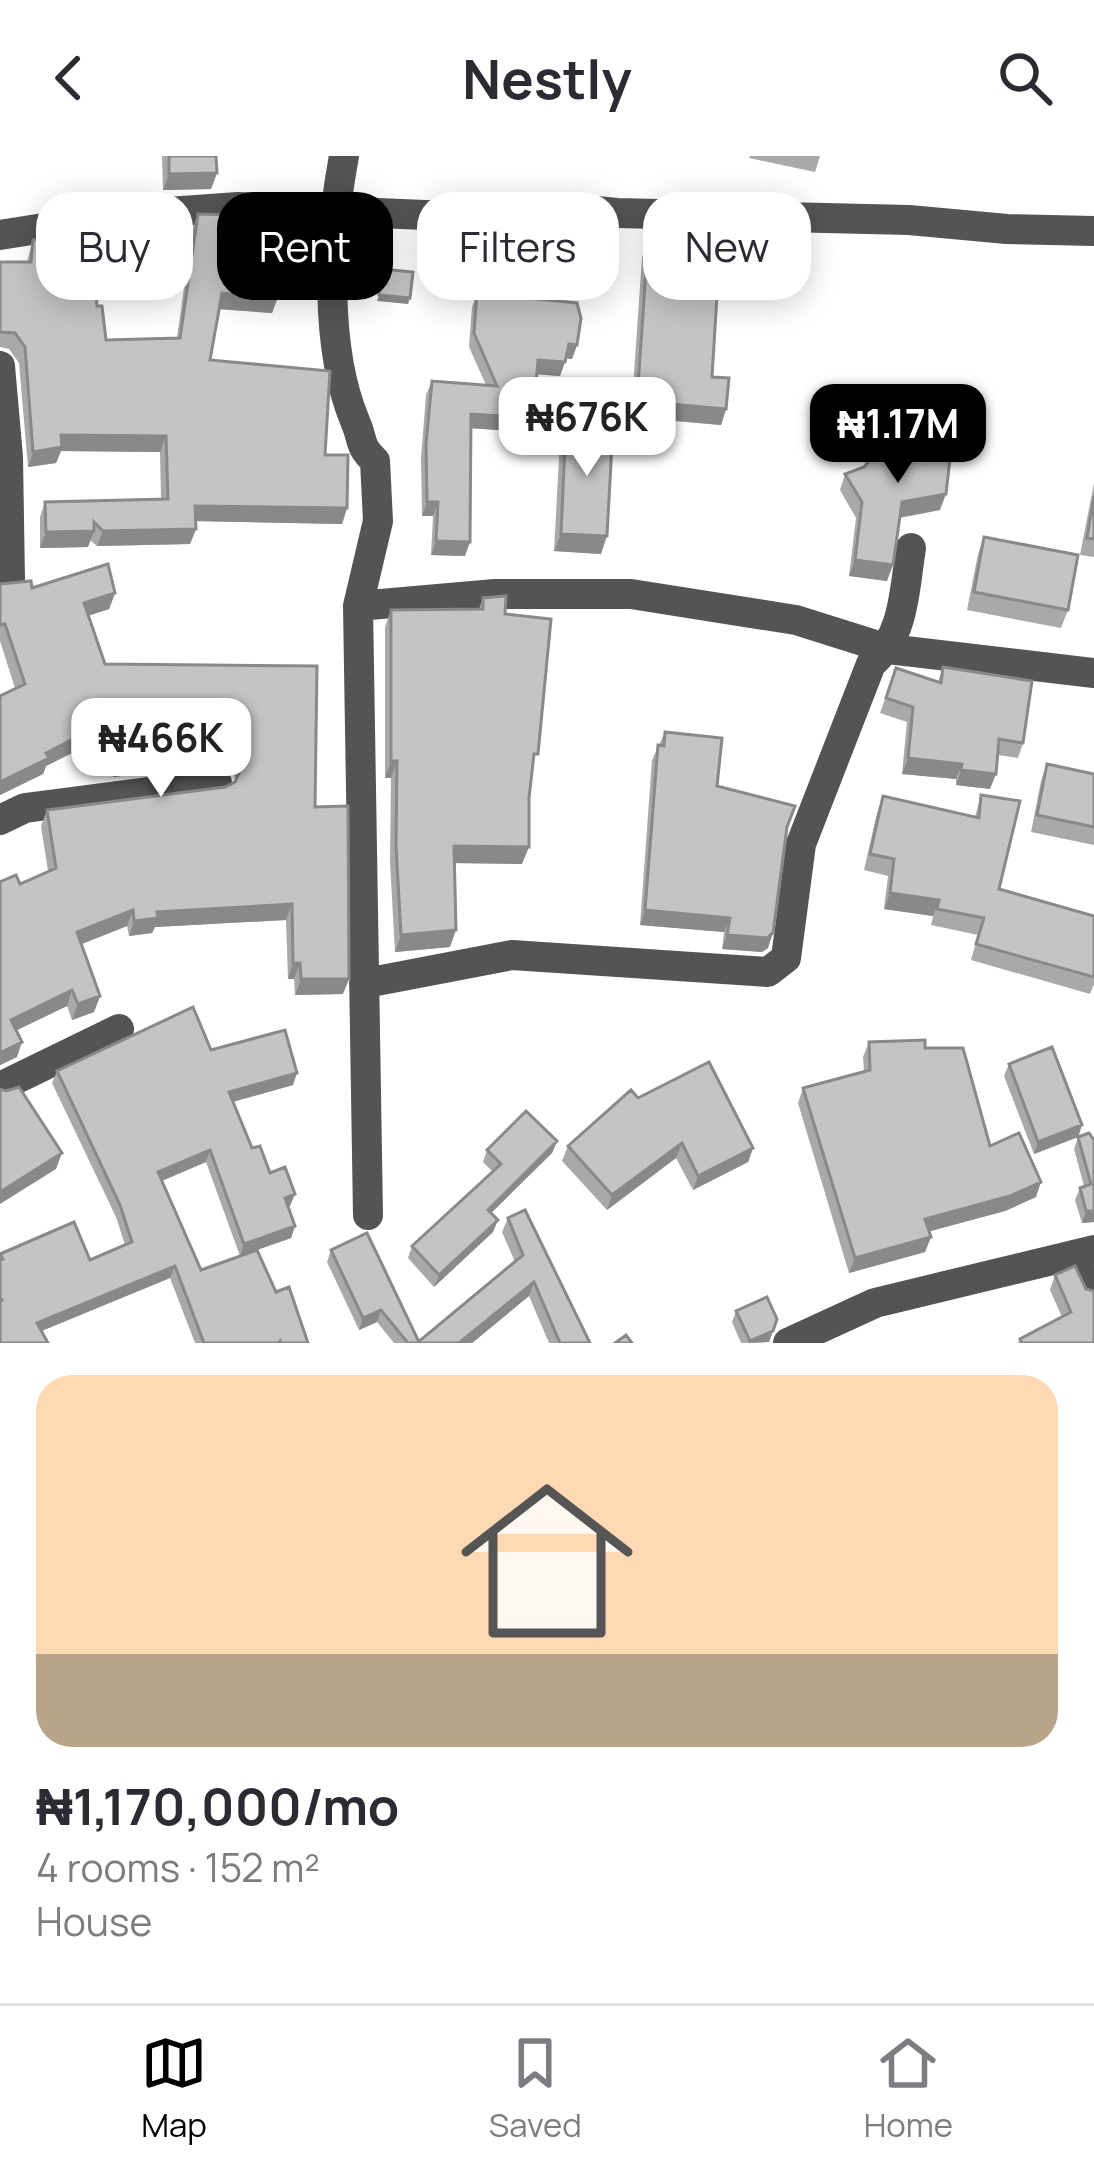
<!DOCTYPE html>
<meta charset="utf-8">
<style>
:root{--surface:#fff;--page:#f2f2f3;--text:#2b2b33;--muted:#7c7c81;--line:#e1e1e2;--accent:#000}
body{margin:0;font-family:Manrope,sans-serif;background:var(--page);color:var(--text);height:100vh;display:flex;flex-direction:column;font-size:45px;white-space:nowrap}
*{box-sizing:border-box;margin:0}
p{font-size:39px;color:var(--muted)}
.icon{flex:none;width:66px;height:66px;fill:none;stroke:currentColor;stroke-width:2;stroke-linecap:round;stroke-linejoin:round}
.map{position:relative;height:1187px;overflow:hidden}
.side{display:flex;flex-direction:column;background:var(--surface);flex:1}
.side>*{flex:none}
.top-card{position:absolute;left:36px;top:36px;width:1023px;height:108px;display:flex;gap:24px}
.price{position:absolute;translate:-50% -102px;padding:0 27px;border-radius:24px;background:#fff;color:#222;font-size:39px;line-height:78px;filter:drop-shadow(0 3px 6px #0008)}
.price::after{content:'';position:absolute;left:50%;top:72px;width:36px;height:27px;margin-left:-18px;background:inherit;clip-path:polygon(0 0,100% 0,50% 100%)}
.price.selected{background:var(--accent);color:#fff}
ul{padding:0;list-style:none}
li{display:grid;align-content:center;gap:24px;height:636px;padding:0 36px}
li span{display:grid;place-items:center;height:372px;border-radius:36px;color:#555}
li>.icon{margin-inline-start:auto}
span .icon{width:216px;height:216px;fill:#fffc;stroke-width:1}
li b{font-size:51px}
.chip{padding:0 42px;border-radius:36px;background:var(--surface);box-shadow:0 6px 30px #0003;font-size:42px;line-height:108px}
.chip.selected{background:var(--accent);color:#fff}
header{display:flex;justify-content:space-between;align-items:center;height:156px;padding:0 36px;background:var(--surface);font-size:54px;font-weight:700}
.tab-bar{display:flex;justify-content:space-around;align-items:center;height:168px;border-top:3px solid var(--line);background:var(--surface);font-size:33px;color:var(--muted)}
.tab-bar a{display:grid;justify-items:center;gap:6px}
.tab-bar .selected{color:var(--accent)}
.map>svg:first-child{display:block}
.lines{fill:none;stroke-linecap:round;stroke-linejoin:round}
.minor{stroke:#545454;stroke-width:30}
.wall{fill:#a9a9a9}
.shaded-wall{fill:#898989}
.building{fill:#c4c4c4;stroke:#898989;stroke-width:3}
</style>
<header><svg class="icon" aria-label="back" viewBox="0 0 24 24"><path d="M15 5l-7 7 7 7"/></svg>Nestly<svg class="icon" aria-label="search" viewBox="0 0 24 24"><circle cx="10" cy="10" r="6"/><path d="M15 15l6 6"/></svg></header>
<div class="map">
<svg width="1094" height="1187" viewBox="0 0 1094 1187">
<rect width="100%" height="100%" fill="#fff"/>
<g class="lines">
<path class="minor" d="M 344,0 C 329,79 324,191 355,265 C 364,285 358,289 375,305 L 378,365 L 358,450 L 368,1059
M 0,79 L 126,59 L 238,51 L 496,62 L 555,51 L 617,57 L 909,64 L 1007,73 L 1094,75
M 0,210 L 8,301 L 10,424
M 358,450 L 495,438 L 631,438 L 796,464 L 888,493 L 1094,517
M 0,664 L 25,652 L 217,627
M 366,827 L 512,799 L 768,816 L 786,802 L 801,688 L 871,508 C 905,479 904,435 911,392
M 0,931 L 119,873
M 1080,1098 L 1094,1133
M 788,1187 L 875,1147 L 1094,1094"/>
</g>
<path class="wall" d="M 162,0 L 216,0 L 217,17 L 211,33 L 163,34 Z
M 750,0 L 820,0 L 815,16 L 749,2 Z
M 198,58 L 309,88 L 303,104 L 277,103 L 278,141 L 272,157 L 219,153 L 210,204 L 325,299 L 347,352 L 342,368 L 196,365 L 196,373 L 190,388 L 97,390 L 90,384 L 88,391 L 40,392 L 40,361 L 45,346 L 161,343 L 160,296 L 61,295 L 56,307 L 28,311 L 19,207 L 9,193 L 0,191 L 0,106 L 27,106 L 33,84 L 97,118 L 94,118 L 97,150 L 106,184 L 177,182 L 192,74 Z
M 648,85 L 726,253 L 721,269 L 631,261 L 642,101 Z
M 477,137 L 577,189 L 572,203 L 566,202 L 560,220 L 536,218 L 528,276 L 471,272 L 465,400 L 431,399 L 433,360 L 422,360 L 421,302 L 426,239 L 432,225 L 486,229 L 469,191 L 472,151 Z
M 566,267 L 601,398 L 554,395 L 560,284 Z
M 845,318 L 940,354 L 900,362 L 887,425 L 849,420 L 856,362 L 840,334 Z
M 1094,327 L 1094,401 L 1080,399 Z
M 984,381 L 1068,454 L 1061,472 L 967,454 L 978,398 Z
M 0,428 L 32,432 L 115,437 L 109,453 L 89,459 L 105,508 L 315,651 L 343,838 L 295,839 L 294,823 L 288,823 L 286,764 L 155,771 L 152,777 L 129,780 L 127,770 L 81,788 L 100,840 L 94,856 L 72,864 L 67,850 L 16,874 L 17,901 L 0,909 L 20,728 L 48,715 L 41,670 L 47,654 L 225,631 L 236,625 L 232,614 L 216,608 L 113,621 L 112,597 L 72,597 L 46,610 L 43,618 L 0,639 L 0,540 L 15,532 L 0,485 Z
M 483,442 L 505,458 L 532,615 L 522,708 L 454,707 L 450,791 L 395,796 L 390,706 L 391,622 L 385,622 L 385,471 L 391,454 L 479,453 Z
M 943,511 L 1023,587 L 1018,602 L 998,599 L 990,633 L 956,629 L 956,623 L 902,618 L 907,566 L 880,557 L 896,512 L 938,526 Z
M 665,576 L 717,630 L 787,671 L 768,792 L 762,796 L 722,793 L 724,776 L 640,769 L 652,604 Z
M 1047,608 L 1094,618 L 1094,689 L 1031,676 L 1041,625 Z
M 981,639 L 999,733 L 1094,760 L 1094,828 L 1090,838 L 971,804 L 978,779 L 931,769 L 933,760 L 884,753 L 888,720 L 864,714 L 877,657 L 883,640 L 975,661 Z
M 869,886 L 925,892 L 990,990 L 1036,1041 L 1005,1055 L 929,1075 L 931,1081 L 925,1096 L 849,1117 L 798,947 L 803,932 L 864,916 L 863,901 Z
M 211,894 L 293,929 L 233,946 L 252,992 L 270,1017 L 295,1038 L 288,1051 L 295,1070 L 291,1082 L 240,1100 L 206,1006 L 162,1025 L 201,1114 L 276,1136 L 308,1187 L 195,1187 L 170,1122 L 41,1175 L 0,1187 L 0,1098 L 90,1104 L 125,1089 L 116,1061 L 52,927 L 57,915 Z
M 1009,908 L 1082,969 L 1078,981 L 1034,998 L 1004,920 Z
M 638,942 L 753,992 L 748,1006 L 693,1034 L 676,1002 L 607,1054 L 562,1005 L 568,990 Z
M 1078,981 L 1093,985 L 1094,1066 L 1082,1067 L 1075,1044 L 1080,1032 L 1084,1030 L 1074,993 Z
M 557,985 L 552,997 L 491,1057 L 493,1076 L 434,1131 L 408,1102 L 412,1090 L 493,1016 L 483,1006 L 487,994 Z
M 508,1062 L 590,1187 L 549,1187 L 529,1140 L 472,1187 L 394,1187 L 377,1166 L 359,1174 L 327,1106 L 331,1094 L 419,1186 L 515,1106 L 502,1076 Z
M 1055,1119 L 1086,1133 L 1094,1187 L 1018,1187 L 1020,1183 L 1062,1161 L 1050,1134 Z
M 736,1155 L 777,1163 L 769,1186 L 741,1187 L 732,1166 Z"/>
<path class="shaded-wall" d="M 217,17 L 211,33 L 163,34 L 169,18 Z
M 277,87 L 309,88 L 303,104 L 272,103 Z
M 102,102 L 97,118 L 87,118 L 93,103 Z
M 222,137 L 278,141 L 272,157 L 216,153 Z
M 379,139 L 410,142 L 408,148 L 377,145 Z
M 569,188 L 577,189 L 572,203 L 564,202 Z
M 538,204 L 565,206 L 560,220 L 532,218 Z
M 637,245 L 726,253 L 721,269 L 631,261 Z
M 471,258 L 533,262 L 528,276 L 466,272 Z
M 61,279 L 166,280 L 160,296 L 61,295 L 56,307 L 28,311 L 33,296 Z
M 946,338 L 940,354 L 896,362 L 902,346 Z
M 427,346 L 438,346 L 433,360 L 422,360 Z
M 195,350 L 347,352 L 342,368 L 190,365 Z
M 196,373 L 190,388 L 97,390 L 103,375 Z
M 94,375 L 88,391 L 40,392 L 46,376 Z
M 561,378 L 607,380 L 601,398 L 554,395 Z
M 436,385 L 470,386 L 465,400 L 431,399 Z
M 855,404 L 893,409 L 887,425 L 849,420 Z
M 115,437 L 109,453 L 79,463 L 84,447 Z
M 77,581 L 118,581 L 112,597 L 72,597 L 46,610 L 43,618 L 0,639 L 0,626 L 46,597 Z
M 221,592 L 216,608 L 113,621 L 119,605 Z
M 908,602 L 962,608 L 956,623 L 902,618 Z
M 391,605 L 397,605 L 391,622 L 385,622 Z
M 961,614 L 996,618 L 990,633 L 956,629 Z
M 454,690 L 529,691 L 522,708 L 448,707 Z
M 890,737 L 939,744 L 933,760 L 884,753 Z
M 292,748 L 286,764 L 155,771 L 152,777 L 129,780 L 134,765 L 157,756 Z
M 133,754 L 127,770 L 72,792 L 77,776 Z
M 645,754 L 730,762 L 724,776 L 640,769 Z
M 456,774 L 450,791 L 395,796 L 401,779 Z
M 773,777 L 768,792 L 762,796 L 722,793 L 727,779 Z
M 293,807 L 300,807 L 294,823 L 288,823 Z
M 301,823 L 349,823 L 343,838 L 295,839 Z
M 72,834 L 67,850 L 5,880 L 11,864 Z
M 100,840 L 94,856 L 72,864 L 78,848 Z
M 22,886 L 17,901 L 0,909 L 0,897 Z
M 297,917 L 293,929 L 225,948 L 229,936 Z
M 1082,969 L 1078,981 L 1034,998 L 1038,986 Z
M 557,985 L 552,997 L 483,1065 L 488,1054 Z
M 682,987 L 676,1002 L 607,1054 L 612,1039 Z
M 753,992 L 748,1006 L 693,1034 L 698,1020 Z
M 210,994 L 206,1006 L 154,1028 L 158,1016 Z
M 62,997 L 56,1013 L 0,1048 L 0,1036 Z
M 1041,1026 L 1036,1041 L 1005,1055 L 920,1078 L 925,1063 Z
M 295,1038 L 290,1050 L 280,1054 L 285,1042 Z
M 1086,1055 L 1094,1055 L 1094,1066 L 1082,1067 Z
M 498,1064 L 493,1076 L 434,1131 L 439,1119 Z
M 295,1070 L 291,1082 L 240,1100 L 244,1088 Z
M 931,1081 L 925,1096 L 849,1117 L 855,1102 Z
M 175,1110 L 170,1122 L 32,1179 L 37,1167 Z
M 534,1126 L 529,1140 L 472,1187 L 459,1187 Z
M 381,1154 L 377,1166 L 359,1174 L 363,1162 Z
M 773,1175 L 769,1186 L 749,1187 L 750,1185 Z"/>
<path class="building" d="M 169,0 L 216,0 L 217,17 L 169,18 Z
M 198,58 L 311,61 L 309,88 L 277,87 L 278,141 L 222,137 L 210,204 L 330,215 L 325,299 L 348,299 L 347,352 L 195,350 L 196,373 L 103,375 L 94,366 L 94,375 L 46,376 L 45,346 L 168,343 L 166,280 L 61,279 L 62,291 L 33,296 L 25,191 L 15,177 L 0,176 L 0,106 L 31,106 L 33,84 L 103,72 L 102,102 L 93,103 L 97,150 L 102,150 L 106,184 L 180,182 Z
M 648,85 L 720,90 L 712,221 L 729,222 L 726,253 L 637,245 Z
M 382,113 L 413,116 L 410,142 L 379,139 Z
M 477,137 L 577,147 L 581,162 L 577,189 L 569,188 L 565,206 L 538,204 L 533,262 L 471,258 L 470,386 L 436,385 L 438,346 L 427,346 L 426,288 L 432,225 L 497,230 L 474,177 Z
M 904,262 L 952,284 L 946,338 L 902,346 L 893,409 L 855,404 L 862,346 L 845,318 L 864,311 Z
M 566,267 L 613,269 L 607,380 L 561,378 Z
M 1094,340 L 1094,383 L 1087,382 Z
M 984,381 L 1078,399 L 1068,454 L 974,436 Z
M 108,408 L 115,437 L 84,447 L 105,508 L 317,510 L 315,651 L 348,650 L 349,823 L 301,823 L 300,807 L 293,807 L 292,748 L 157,756 L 158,762 L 134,765 L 133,754 L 77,776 L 100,840 L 78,848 L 72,834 L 11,864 L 22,886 L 0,897 L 0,726 L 16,719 L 20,728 L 56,712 L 47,654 L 225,631 L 235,626 L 242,610 L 237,599 L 221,592 L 119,605 L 118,581 L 77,581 L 46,597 L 49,602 L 0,626 L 0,540 L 25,528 L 5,468 L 0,469 L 0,428 L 31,425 L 32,432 Z
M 506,440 L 505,458 L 551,463 L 538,598 L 534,598 L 529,642 L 529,691 L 454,690 L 456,774 L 401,779 L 396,689 L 397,605 L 391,605 L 391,454 L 483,453 L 483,442 Z
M 943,511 L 1032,525 L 1023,587 L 999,583 L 996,618 L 961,614 L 962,608 L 908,602 L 913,551 L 886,542 L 896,512 L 941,527 Z
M 665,576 L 722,582 L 717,630 L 795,650 L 787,671 L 773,777 L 767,782 L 727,779 L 730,762 L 645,754 L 658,589 L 664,590 Z
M 1047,608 L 1094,618 L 1094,671 L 1037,659 Z
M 981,639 L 1020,645 L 999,733 L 1094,760 L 1094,821 L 976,788 L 984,762 L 937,753 L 939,744 L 890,737 L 894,703 L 870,698 L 883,640 L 979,662 Z
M 193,851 L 211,894 L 285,874 L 297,917 L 229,936 L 252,992 L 260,990 L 270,1017 L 285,1011 L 295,1038 L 285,1042 L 295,1070 L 244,1088 L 210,994 L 158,1016 L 201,1114 L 257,1094 L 276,1136 L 289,1131 L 308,1187 L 280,1187 L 280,1185 L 278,1187 L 204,1187 L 175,1110 L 37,1167 L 48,1187 L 0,1187 L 0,1146 L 2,1144 L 0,1141 L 0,1104 L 3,1103 L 0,1098 L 74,1066 L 90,1104 L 132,1086 L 120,1049 L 57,915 Z
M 925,884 L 925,892 L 963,892 L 990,990 L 1019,977 L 1041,1026 L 1010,1040 L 925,1063 L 931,1081 L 855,1102 L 803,932 L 870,914 L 869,886 Z
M 1052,891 L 1082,969 L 1038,986 L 1009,908 Z
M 709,906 L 753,992 L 698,1020 L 682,987 L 612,1039 L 568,990 L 631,934 L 638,942 Z
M 19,931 L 62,997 L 0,1036 L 0,933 L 6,935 Z
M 526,955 L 557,985 L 488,1054 L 498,1064 L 439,1119 L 412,1090 L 501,1008 L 487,994 Z
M 1089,977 L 1094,984 L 1094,1055 L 1086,1055 L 1080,1032 L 1091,1028 L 1078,981 Z
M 525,1054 L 590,1187 L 560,1187 L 534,1126 L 459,1187 L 417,1187 L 523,1099 L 508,1062 Z
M 367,1077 L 419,1186 L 417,1187 L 408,1187 L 381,1154 L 363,1162 L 331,1094 Z
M 1075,1110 L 1086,1133 L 1094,1135 L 1094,1187 L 1022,1187 L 1020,1183 L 1071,1156 L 1055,1119 Z
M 767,1141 L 777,1163 L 773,1175 L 750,1185 L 736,1155 Z
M 626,1179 L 632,1187 L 615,1187 Z"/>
</svg>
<b class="price" style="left:587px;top:323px">₦676K</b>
<b class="price selected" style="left:898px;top:330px">₦1.17M</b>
<b class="price" style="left:161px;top:644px">₦466K</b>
<div class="top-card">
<a class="chip">Buy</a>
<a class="chip selected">Rent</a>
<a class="chip">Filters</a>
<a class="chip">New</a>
</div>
</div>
<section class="side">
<ul>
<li><span style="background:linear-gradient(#ffd9b3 75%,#b9a48a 0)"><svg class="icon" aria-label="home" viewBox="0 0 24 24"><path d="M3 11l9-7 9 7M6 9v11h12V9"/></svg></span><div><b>₦1,170,000/mo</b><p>4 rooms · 152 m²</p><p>House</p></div></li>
</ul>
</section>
<nav class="tab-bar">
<a class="selected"><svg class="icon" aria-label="map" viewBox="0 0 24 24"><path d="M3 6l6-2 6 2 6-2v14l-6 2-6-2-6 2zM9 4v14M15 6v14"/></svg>Map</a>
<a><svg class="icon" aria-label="saved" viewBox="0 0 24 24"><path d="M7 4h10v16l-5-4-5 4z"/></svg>Saved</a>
<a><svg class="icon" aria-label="home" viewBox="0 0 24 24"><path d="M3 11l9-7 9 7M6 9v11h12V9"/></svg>Home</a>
</nav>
